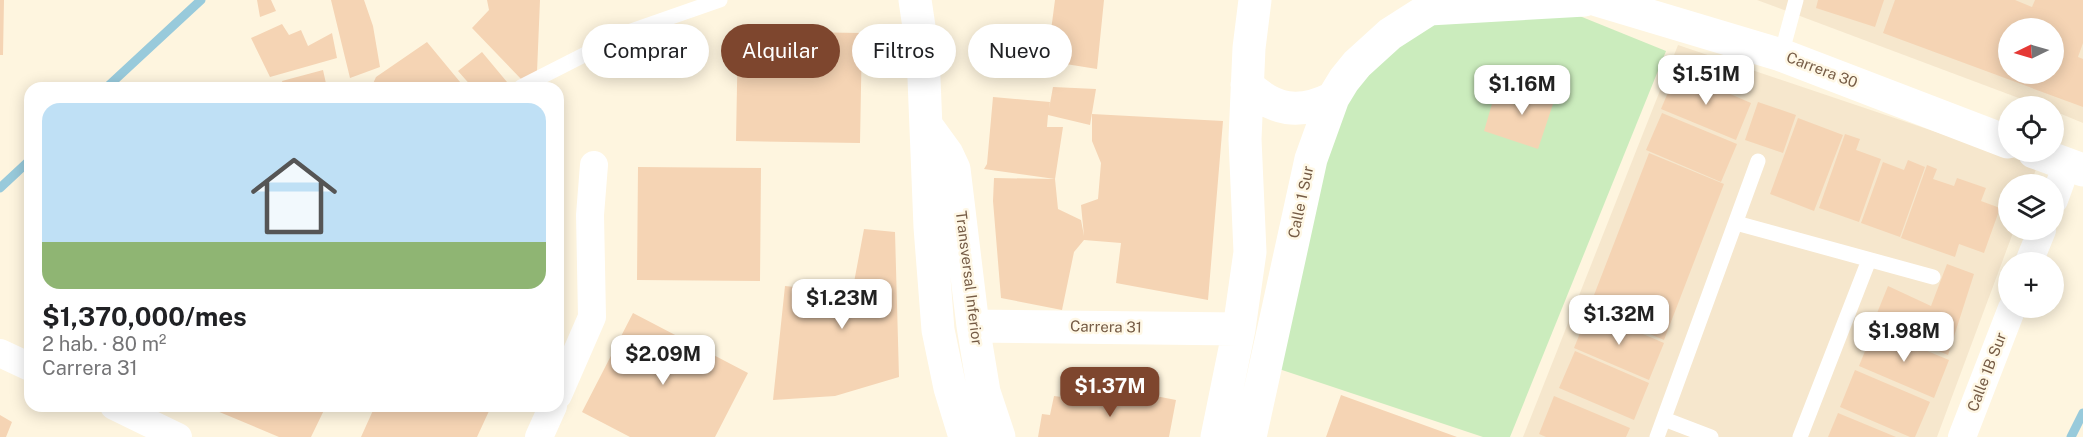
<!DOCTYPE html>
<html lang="es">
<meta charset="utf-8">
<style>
:root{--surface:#fff;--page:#f2f2f2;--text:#202124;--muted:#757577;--accent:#7e462e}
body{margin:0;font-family:"Public Sans",sans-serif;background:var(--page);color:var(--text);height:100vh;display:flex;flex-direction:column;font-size:22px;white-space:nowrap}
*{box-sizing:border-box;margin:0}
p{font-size:20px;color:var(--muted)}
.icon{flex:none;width:33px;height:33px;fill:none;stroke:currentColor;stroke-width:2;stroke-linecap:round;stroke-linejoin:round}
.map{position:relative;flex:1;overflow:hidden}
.panel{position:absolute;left:24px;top:82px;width:540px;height:330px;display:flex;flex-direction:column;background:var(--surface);border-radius:18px;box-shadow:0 3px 15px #0003}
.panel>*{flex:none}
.top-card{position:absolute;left:582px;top:24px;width:570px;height:54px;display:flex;gap:12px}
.needle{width:39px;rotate:265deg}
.controls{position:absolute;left:1998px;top:18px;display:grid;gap:12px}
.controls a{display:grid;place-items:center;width:66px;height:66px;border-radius:50%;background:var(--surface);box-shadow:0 3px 15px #0003;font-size:30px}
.price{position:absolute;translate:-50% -51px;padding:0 14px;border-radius:12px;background:#fff;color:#222;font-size:20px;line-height:39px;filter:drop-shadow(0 2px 3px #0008)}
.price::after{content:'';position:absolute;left:50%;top:36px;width:18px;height:14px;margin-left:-9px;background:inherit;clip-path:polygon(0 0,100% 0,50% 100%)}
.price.selected{background:var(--accent);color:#fff}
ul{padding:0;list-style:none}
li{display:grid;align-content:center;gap:12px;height:318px;padding:0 18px}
li span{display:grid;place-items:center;height:186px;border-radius:18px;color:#555}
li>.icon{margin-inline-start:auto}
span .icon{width:108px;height:108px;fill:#fffc;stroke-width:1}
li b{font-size:26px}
.chip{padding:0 21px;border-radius:27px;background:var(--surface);box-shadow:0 3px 15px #0003;font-size:21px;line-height:54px}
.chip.selected{background:var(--accent);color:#fff}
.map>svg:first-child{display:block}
.residential{fill:#f6e7cd;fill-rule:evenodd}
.green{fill:#cbecbd}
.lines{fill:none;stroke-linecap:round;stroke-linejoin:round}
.stream{stroke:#98cadb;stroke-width:9}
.building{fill:#f5d4b4;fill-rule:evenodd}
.lane{stroke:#fff;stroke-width:15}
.street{stroke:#fff;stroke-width:28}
.secondary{stroke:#fff;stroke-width:33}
.labels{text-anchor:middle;stroke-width:5;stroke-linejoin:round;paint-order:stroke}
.street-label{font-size:15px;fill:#755b45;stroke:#fff8e6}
</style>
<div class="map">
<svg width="2083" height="437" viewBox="0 0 2083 437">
<rect width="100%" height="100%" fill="#fef5df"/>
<path class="residential" d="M 1757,0 L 2083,0 L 2083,123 L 2054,111 L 2054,106 L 2040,106 ZM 2008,28 L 2054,28 L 2054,74 L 2008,74 Z
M 1678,45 L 2037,166 L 2031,184 L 2008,184 L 2008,230 L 2014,230 L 1937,437 L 1523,437 Z"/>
<path class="green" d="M 1545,2 L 1666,51 L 1510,437 L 1483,437 L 1264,364 L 1321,127 L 1429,9 Z"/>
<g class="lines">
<path class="stream" d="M 106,88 L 201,0
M 0,188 L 30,160
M 2071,437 L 2083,413"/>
</g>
<path class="building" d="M 0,0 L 4,0 L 3,55 L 0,55 Z
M 257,0 L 271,0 L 276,11 L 260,17 Z
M 331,0 L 364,0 L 373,26 L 380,67 L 350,78 Z
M 487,0 L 540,0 L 537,72 L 522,80 L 472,28 L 489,10 Z
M 1055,0 L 1104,0 L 1097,69 L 1047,61 Z
M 1818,0 L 1884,0 L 1875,27 L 1816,8 Z
M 1895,0 L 2015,0 L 2032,7 L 2035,0 L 2083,0 L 2083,43 L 2078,57 L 2083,59 L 2083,107 L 1883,33 ZM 2008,28 L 2054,28 L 2054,74 L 2008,74 Z
M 282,24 L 289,35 L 301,30 L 308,46 L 332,33 L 337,58 L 270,77 L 251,38 Z
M 738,31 L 862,33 L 860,143 L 736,141 Z
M 427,42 L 465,88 L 371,88 L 376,77 Z
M 482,52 L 507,82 L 498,88 L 473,88 L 458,71 Z
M 323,70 L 327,88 L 284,88 L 282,81 Z
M 1677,71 L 1751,103 L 1736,140 L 1661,109 Z
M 1524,81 L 1557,92 L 1538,149 L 1484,131 L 1494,97 L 1516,105 Z
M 1053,87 L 1096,89 L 1090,125 L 1048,115 L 1047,127 L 1063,127 L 1055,179 L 984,169 L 987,164 L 993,97 L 1050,102 L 1049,109 Z
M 1758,102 L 1796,115 L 1783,153 L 1745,140 Z
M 1662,113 L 1737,144 L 1721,182 L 1646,150 Z
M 1092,114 L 1223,121 L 1208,300 L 1116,283 L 1121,243 L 1084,240 L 1074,252 L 1062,310 L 1001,298 L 993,201 L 994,178 L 1055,179 L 1058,209 L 1081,220 L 1084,236 L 1081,205 L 1098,199 L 1101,163 L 1092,141 Z
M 1798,118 L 1843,135 L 1814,211 L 1770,194 Z
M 1845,134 L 1860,139 L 1856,150 L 1881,159 L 1859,222 L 1819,208 Z
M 1649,153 L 1724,184 L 1664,340 L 1589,308 Z
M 1908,160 L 1925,167 L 1900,237 L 1861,223 L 1883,162 L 1904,170 Z
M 1927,165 L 1937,169 L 1933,179 L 1954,186 L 1957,178 L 1986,188 L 1981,201 L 2000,208 L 1984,253 L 1959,244 L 1955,257 L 1901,238 Z
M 638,167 L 761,168 L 760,281 L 637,280 Z
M 864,229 L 895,232 L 899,377 L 835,396 L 773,400 L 785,286 L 852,293 Z
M 1947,264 L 1974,274 L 1948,355 L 1873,323 L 1888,286 L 1931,306 Z
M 1589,311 L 1664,343 L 1649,380 L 1574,348 Z
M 633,313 L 748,373 L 715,437 L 630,437 L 582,412 Z
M 1874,329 L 1949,360 L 1934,398 L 1859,366 Z
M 1575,351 L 1649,383 L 1634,420 L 1559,388 Z
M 1855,370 L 1930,402 L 1915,437 L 1910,437 L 1840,407 Z
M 1125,390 L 1176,400 L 1169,437 L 1038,437 L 1042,414 L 1050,415 L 1054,396 L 1123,405 Z
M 1341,395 L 1457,437 L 1326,437 Z
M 1554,396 L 1630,428 L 1626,437 L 1546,437 L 1539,434 Z
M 219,406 L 326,406 L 311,437 L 279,437 L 217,411 Z
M 375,406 L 478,406 L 489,411 L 477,437 L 361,437 Z
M 1838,413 L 1896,437 L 1828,437 Z
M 0,415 L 12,422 L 6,437 L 0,437 Z"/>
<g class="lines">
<path class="lane" d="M 1781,55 L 1796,0
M 521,87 L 631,31 L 720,0
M 1736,223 L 1933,277
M 1664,419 L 1711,437
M 1657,437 L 1758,161
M 1800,437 L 1869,260"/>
<path class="street" d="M 2054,200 L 2067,164
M 2029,262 L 2042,230
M 0,353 L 30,367
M 558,395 L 592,317 L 590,215 L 594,165
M 114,406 L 178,437
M 539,437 L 553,406
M 1962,437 L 2012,308"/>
<path class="secondary" d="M 915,0 L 923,54 L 930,227 L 938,330 L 950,388 L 965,437
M 1597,0 L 1781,55 L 2008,142
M 1247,85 C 1274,111 1299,115 1333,98
M 926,125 L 947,154 L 954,169 L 973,326 L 984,392 L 999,437
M 2034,152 L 2083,170
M 973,326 L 1239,329
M 1217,437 L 1239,329 L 1250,252 L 1245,139 L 1249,48 L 1255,0
M 1250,437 L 1311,159 L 1333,98 L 1344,80 L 1357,64 L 1390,34 L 1429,9 L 1585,0"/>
</g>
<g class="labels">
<g class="street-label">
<text transform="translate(1822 70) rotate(21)" y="5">Carrera 30</text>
<text transform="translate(1301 202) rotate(-78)" y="5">Calle 1 Sur</text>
<text transform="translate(969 278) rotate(83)" y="5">Transversal Inferior</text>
<text transform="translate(1106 327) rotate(1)" y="5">Carrera 31</text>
<text transform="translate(1987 372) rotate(-69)" y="5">Calle 1B Sur</text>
</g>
</g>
</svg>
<div class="controls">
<a><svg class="needle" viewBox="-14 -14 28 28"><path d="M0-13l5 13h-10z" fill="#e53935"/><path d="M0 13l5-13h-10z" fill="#757577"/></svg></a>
<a><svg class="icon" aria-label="locate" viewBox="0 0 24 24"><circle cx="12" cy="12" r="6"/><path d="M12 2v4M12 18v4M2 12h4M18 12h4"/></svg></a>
<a><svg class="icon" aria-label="layers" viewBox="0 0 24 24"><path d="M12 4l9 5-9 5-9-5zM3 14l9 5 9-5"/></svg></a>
<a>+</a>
</div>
<b class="price" style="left:1706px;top:106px">$1.51M</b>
<b class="price" style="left:1522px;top:116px">$1.16M</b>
<b class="price" style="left:842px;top:330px">$1.23M</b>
<b class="price" style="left:1619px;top:346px">$1.32M</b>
<b class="price" style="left:1904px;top:363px">$1.98M</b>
<b class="price" style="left:663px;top:386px">$2.09M</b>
<b class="price selected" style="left:1110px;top:418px">$1.37M</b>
<div class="top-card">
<a class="chip">Comprar</a>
<a class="chip selected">Alquilar</a>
<a class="chip">Filtros</a>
<a class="chip">Nuevo</a>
</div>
<section class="panel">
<ul>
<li><span style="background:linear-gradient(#bfe0f5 75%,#8fb573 0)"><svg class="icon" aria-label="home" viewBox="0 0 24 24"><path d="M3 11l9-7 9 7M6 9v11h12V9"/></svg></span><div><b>$1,370,000/mes</b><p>2 hab. · 80 m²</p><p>Carrera 31</p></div></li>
</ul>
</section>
</div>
